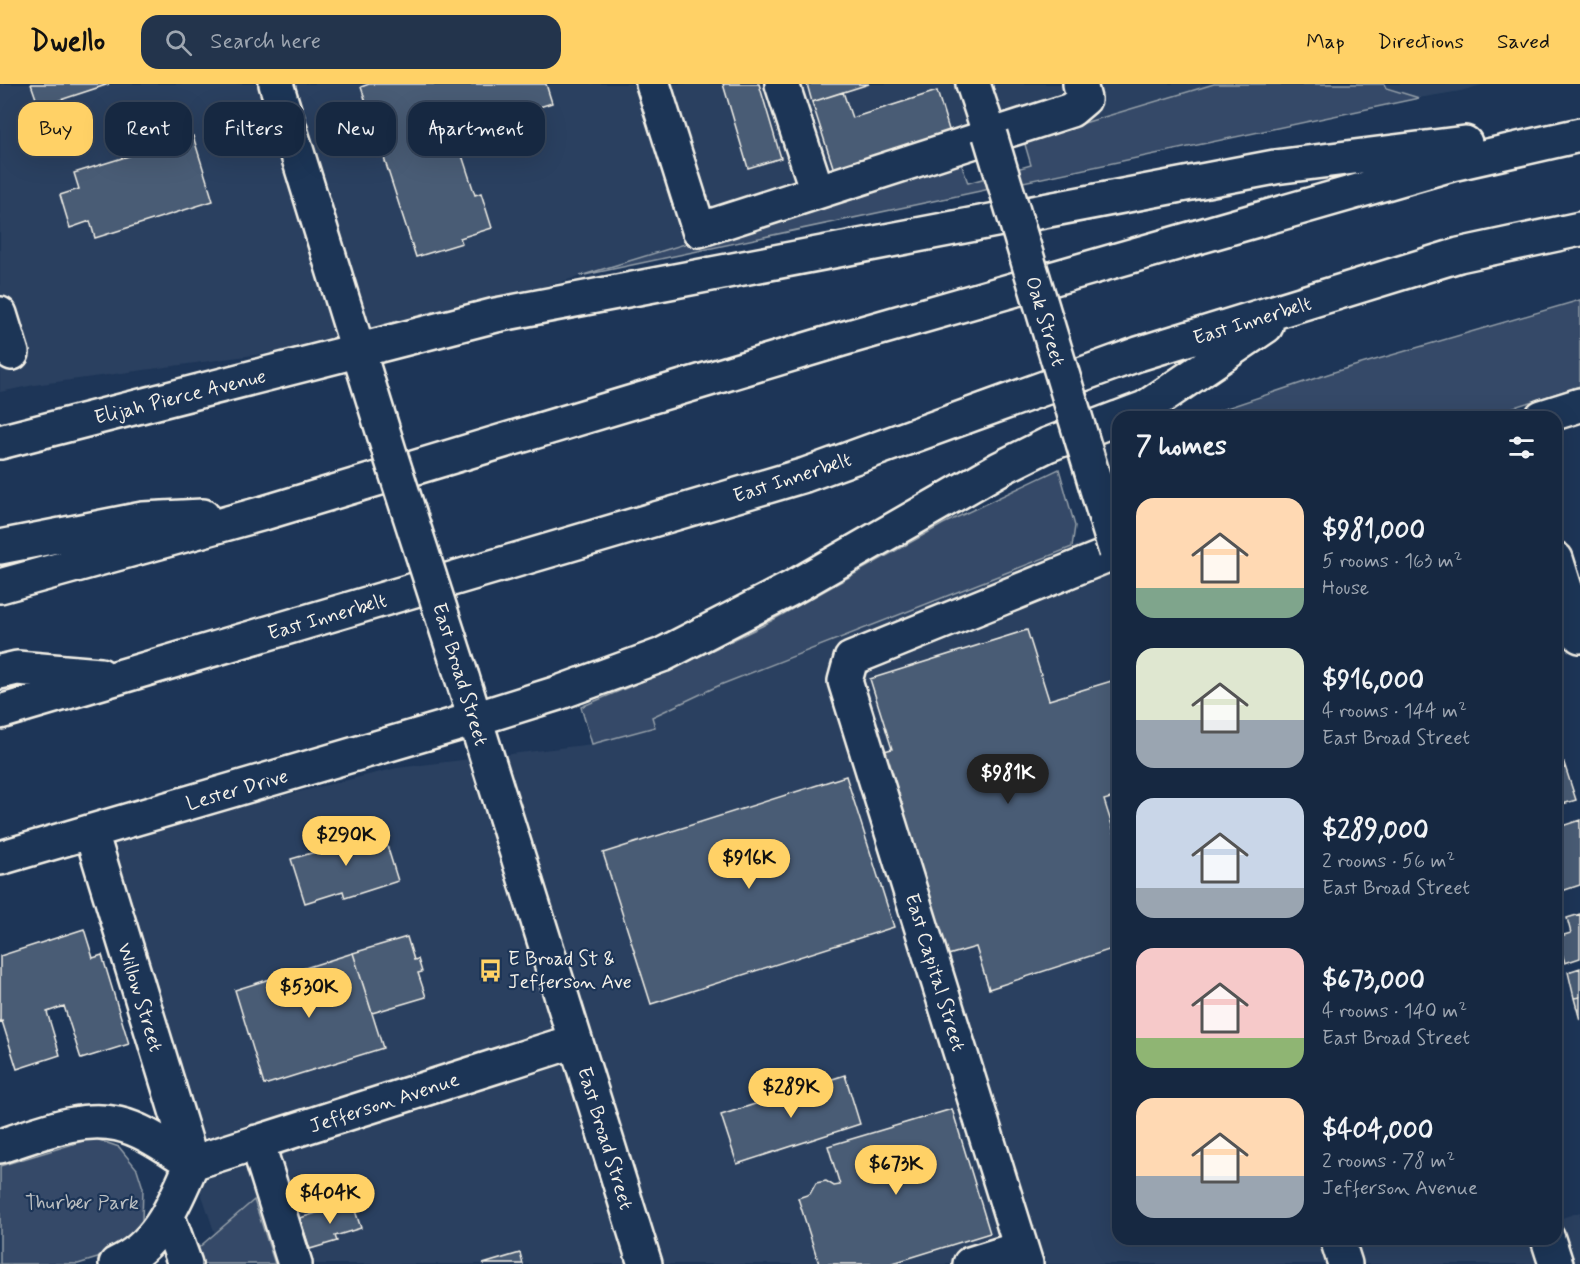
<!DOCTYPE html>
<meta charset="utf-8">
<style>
:root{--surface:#162841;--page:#23344c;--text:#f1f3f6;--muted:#9ea6b1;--line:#35445a;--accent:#ffd166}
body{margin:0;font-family:Mynerve,sans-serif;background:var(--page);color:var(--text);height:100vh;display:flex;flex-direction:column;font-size:22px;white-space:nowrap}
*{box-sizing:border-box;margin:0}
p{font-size:20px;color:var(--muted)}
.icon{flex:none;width:33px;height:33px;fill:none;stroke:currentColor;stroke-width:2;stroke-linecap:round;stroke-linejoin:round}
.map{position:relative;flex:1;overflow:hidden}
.drawer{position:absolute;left:1112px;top:327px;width:450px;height:834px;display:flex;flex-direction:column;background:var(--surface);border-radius:18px;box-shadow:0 6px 24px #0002,0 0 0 2px var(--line)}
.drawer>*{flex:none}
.guide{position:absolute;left:18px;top:18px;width:570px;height:54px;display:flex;gap:12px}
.price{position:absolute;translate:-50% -51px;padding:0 14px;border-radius:21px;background:var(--accent);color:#111;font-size:20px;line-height:39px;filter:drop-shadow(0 2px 3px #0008)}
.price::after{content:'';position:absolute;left:50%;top:36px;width:18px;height:14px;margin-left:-9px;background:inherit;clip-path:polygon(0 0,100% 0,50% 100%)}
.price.active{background:#222;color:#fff}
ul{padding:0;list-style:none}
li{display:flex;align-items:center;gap:18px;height:150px;padding:0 24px}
li span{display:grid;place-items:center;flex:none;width:168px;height:120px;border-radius:18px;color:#555}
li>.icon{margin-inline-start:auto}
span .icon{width:72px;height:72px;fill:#fffc;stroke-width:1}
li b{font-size:26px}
h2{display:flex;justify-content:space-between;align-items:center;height:72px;padding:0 24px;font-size:26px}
.chip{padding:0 21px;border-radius:18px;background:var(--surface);box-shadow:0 6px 24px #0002,0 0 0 2px var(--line);font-size:21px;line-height:54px}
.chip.active{background:var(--accent);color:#111}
header{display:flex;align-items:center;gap:36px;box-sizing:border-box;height:84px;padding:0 30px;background:var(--accent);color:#111}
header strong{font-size:28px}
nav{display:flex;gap:33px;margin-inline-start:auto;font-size:21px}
.search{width:420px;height:54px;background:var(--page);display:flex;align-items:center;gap:15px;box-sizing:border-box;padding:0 21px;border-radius:18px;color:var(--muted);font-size:22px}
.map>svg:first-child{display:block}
.built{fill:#2a4060}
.green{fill:#354a67;stroke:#949ea8;stroke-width:1.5}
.building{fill:#485b74;stroke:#f4f1e8;stroke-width:1.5}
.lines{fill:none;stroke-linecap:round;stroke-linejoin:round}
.minor-casing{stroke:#f4f1e8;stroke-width:38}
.major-casing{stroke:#f4f1e8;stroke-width:38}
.highway-casing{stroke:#f4f1e8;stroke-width:38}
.minor{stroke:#1d3557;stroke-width:33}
.major{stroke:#1d3557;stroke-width:33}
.highway{stroke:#1d3557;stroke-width:33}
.minor-bridge-casing{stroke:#f4f1e8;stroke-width:38;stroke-linecap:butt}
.major-bridge-casing{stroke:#f4f1e8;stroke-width:38;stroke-linecap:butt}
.minor-bridge{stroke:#1d3557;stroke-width:33}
.major-bridge{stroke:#1d3557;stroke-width:33}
.labels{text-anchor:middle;stroke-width:4.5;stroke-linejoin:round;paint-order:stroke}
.street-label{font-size:20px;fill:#f4f1e8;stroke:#1d3557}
.poi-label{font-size:20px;fill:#f4f1e8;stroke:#1d3557;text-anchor:start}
.park-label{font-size:20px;fill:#bbbfc1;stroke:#1d3557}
</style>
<header>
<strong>Dwello</strong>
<div class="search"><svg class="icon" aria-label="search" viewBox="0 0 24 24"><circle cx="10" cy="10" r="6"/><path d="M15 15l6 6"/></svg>Search here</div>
<nav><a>Map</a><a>Directions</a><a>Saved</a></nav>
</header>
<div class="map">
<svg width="1580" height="1180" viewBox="0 0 1580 1180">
<rect width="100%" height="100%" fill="#1d3557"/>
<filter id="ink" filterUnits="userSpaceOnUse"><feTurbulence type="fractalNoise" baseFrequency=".0167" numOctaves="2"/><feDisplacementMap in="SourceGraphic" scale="12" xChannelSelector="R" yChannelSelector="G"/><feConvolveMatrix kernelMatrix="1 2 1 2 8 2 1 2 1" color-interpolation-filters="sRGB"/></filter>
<g filter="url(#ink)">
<path class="built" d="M 0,0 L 1214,0 L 448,232 L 276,268 L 34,301 L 0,308 Z
M 1384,0 L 1485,0 L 1461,7 L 1419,14 L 1386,4 Z
M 1117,448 L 1118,1155 L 1556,1155 L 1556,1136 L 1580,1128 L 1580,1180 L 275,1180 L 254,1116 L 215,1150 L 84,760 L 397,684 L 592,660 L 654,644 L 651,633 L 720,601 L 1072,463 Z"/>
<path class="green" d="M 1214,0 L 1384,0 L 1386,4 L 1419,14 L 580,192 L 960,76 L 968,99 L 1031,81 L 1024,57 Z
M 1580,216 L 1580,302 L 1483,333 L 1200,333 L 1334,288 Z
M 1059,385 L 1075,442 L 1072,463 L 720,601 L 652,633 L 655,643 L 592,660 L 581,623 L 679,582 L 762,542 L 943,440 Z
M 93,1054 L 119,1063 L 137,1085 L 143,1104 L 142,1137 L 127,1165 L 78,1180 L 0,1180 L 0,1082 Z
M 254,1116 L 275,1180 L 202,1180 L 197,1165 Z"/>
<path class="building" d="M 31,0 L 109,0 L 39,23 Z
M 369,0 L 546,0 L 552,19 L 455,50 L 475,111 L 481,109 L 492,144 L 460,154 L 462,159 L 416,173 L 361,3 Z
M 723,0 L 759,0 L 781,74 L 748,84 Z
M 807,0 L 869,0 L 812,18 Z
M 937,7 L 950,49 L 834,86 L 812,18 L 843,8 L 852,34 Z
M 193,52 L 213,117 L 95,154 L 90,137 L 70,144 L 60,111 L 79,105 L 74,89 Z
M 1027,546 L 1049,616 L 1118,595 L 1118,712 L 1104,716 L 1118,760 L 1118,863 L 989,905 L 976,863 L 948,871 L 884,667 L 892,665 L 870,595 Z
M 1564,679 L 1576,716 L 1556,722 L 1556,681 Z
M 846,692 L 894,843 L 651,920 L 603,769 Z
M 1580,736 L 1580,801 L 1556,809 L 1556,744 Z
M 381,742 L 398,797 L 345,814 L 343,807 L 305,819 L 291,775 L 329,764 L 327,759 Z
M 1580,830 L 1580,874 L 1565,879 L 1557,853 L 1571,849 L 1567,834 Z
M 84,845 L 93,874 L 102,871 L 129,960 L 81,975 L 64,922 L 47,928 L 60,971 L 17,985 L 2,937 L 0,938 L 0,872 Z
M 407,853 L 414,876 L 418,875 L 422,888 L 418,889 L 426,913 L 372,929 L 353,869 Z
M 353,869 L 383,964 L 264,1001 L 235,906 Z
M 1580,884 L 1580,913 L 1574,914 L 1568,888 Z
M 1580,913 L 1580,936 L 1574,914 Z
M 845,991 L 860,1040 L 737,1080 L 721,1031 Z
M 952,1025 L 990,1149 L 890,1180 L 819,1180 L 798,1114 L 810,1110 L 816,1099 L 826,1097 L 834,1102 L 840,1101 L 828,1062 Z
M 352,1118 L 361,1144 L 335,1152 L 337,1157 L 310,1165 L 300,1134 Z
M 520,1169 L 523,1180 L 483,1180 Z"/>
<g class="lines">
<defs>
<path id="minor" d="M 653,0 L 699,146 L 1071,26 L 1084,15 L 1080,0
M 782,0 L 817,107
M 973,0 L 990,51
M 0,230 L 12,269
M 1542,333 L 1580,321
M 1556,475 L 1580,552
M 91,748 L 192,1079
M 0,774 L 475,635
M 257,1058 L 295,1180
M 0,1062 C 36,1051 79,1031 118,1040 C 145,1046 169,1065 192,1079 L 575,957
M 168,1133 L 185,1180
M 1337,1155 L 1345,1180
M 1548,1155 L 1556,1180
M 116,1180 C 159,1161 174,1120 192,1079
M 970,1180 L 1021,1164
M 1026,1180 L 845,597 L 851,575 L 1118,467"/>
<path id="major" d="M 276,0 L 391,373
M 0,358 L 360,266
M 462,593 L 645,1180"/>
<path id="highway" d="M 360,266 L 496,231 L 1275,83 L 1465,59
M 1121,333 L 1145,324 L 1266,242
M 0,463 L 143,435 L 203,432
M 0,502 L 264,429 L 842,255 L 1452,80 L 1580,51
M 0,588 L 17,584 L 100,591
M 0,628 L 805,391 L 1138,270 L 1459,171 L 1580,145
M 475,635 L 558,609 L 662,571 L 790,505 L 999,385 L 1047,361 L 1118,334"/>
</defs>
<use href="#minor" class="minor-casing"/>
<use href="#major" class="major-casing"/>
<use href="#highway" class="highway-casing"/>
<use href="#minor" class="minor"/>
<use href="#major" class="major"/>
<use href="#highway" class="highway"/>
<defs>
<path id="minor-bridge" d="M 990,51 L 1116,468"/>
<path id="major-bridge" d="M 391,373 L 462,593"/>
</defs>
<use href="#minor-bridge" class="minor-bridge-casing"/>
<use href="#major-bridge" class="major-bridge-casing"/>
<use href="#minor-bridge" class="minor-bridge"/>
<use href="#major-bridge" class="major-bridge"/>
</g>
</g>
<defs>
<symbol id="bus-bare" viewBox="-9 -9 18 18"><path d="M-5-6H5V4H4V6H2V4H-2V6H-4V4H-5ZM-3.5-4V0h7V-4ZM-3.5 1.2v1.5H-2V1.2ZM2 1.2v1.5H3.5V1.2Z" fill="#ffd166" stroke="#1d3557" stroke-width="2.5" paint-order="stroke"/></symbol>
</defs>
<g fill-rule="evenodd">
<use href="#bus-bare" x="474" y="870" width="33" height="33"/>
</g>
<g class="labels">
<g class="street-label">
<text transform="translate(1252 236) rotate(-17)" y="7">East Innerbelt</text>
<text transform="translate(1046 237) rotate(73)" y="7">Oak Street</text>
<text transform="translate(180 312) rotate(-14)" y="7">Elijah Pierce Avenue</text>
<text transform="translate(792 393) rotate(-18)" y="7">East Innerbelt</text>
<text transform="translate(327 532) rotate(-16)" y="7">East Innerbelt</text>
<text transform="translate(461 590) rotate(73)" y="7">East Broad Street</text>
<text transform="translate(237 705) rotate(-16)" y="7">Lester Drive</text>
<text transform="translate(936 888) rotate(73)" y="7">East Capital Street</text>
<text transform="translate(141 913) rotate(73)" y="7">Willow Street</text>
<text transform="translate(384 1018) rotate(-18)" y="7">Jefferson Avenue</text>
<text transform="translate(606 1054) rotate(73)" y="7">East Broad Street</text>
</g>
<g class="poi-label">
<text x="508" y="881">E Broad St &amp;<tspan x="508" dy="23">Jefferson Ave</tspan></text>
</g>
<g class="park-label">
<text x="82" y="1125">Thurber Park</text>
</g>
</g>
</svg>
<b class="price active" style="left:1008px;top:721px">$981K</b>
<b class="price" style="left:346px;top:783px">$290K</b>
<b class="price" style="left:749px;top:806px">$916K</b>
<b class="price" style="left:309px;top:935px">$530K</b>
<b class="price" style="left:791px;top:1035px">$289K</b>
<b class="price" style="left:896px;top:1112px">$673K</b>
<b class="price" style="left:330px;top:1141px">$404K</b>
<div class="guide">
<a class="chip active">Buy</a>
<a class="chip">Rent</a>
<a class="chip">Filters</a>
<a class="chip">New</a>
<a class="chip">Apartment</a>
</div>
<section class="drawer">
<h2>7 homes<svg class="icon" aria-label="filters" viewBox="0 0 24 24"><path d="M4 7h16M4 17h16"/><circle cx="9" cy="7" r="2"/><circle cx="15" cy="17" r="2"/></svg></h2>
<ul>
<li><span style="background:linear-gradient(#ffd9b3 75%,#7fa58c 0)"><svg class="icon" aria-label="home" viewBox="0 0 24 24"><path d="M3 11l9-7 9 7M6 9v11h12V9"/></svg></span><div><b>$981,000</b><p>5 rooms · 163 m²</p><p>House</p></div></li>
<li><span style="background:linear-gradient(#dfe7d0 60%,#9aa5b1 0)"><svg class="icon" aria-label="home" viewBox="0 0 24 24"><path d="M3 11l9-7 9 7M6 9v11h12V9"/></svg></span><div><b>$916,000</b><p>4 rooms · 144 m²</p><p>East Broad Street</p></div></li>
<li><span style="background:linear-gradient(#c9d6e8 75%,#9aa5b1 0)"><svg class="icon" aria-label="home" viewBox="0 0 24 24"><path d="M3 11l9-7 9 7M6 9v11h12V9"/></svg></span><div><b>$289,000</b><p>2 rooms · 56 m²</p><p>East Broad Street</p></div></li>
<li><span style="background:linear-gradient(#f6c9c9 75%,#8fb573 0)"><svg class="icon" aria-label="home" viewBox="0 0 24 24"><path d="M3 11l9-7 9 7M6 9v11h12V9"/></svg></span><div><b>$673,000</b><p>4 rooms · 140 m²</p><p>East Broad Street</p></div></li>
<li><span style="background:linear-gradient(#ffd9b3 65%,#9aa5b1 0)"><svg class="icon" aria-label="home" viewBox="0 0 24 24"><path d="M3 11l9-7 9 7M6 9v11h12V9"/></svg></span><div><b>$404,000</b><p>2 rooms · 78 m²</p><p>Jefferson Avenue</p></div></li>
</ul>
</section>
</div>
